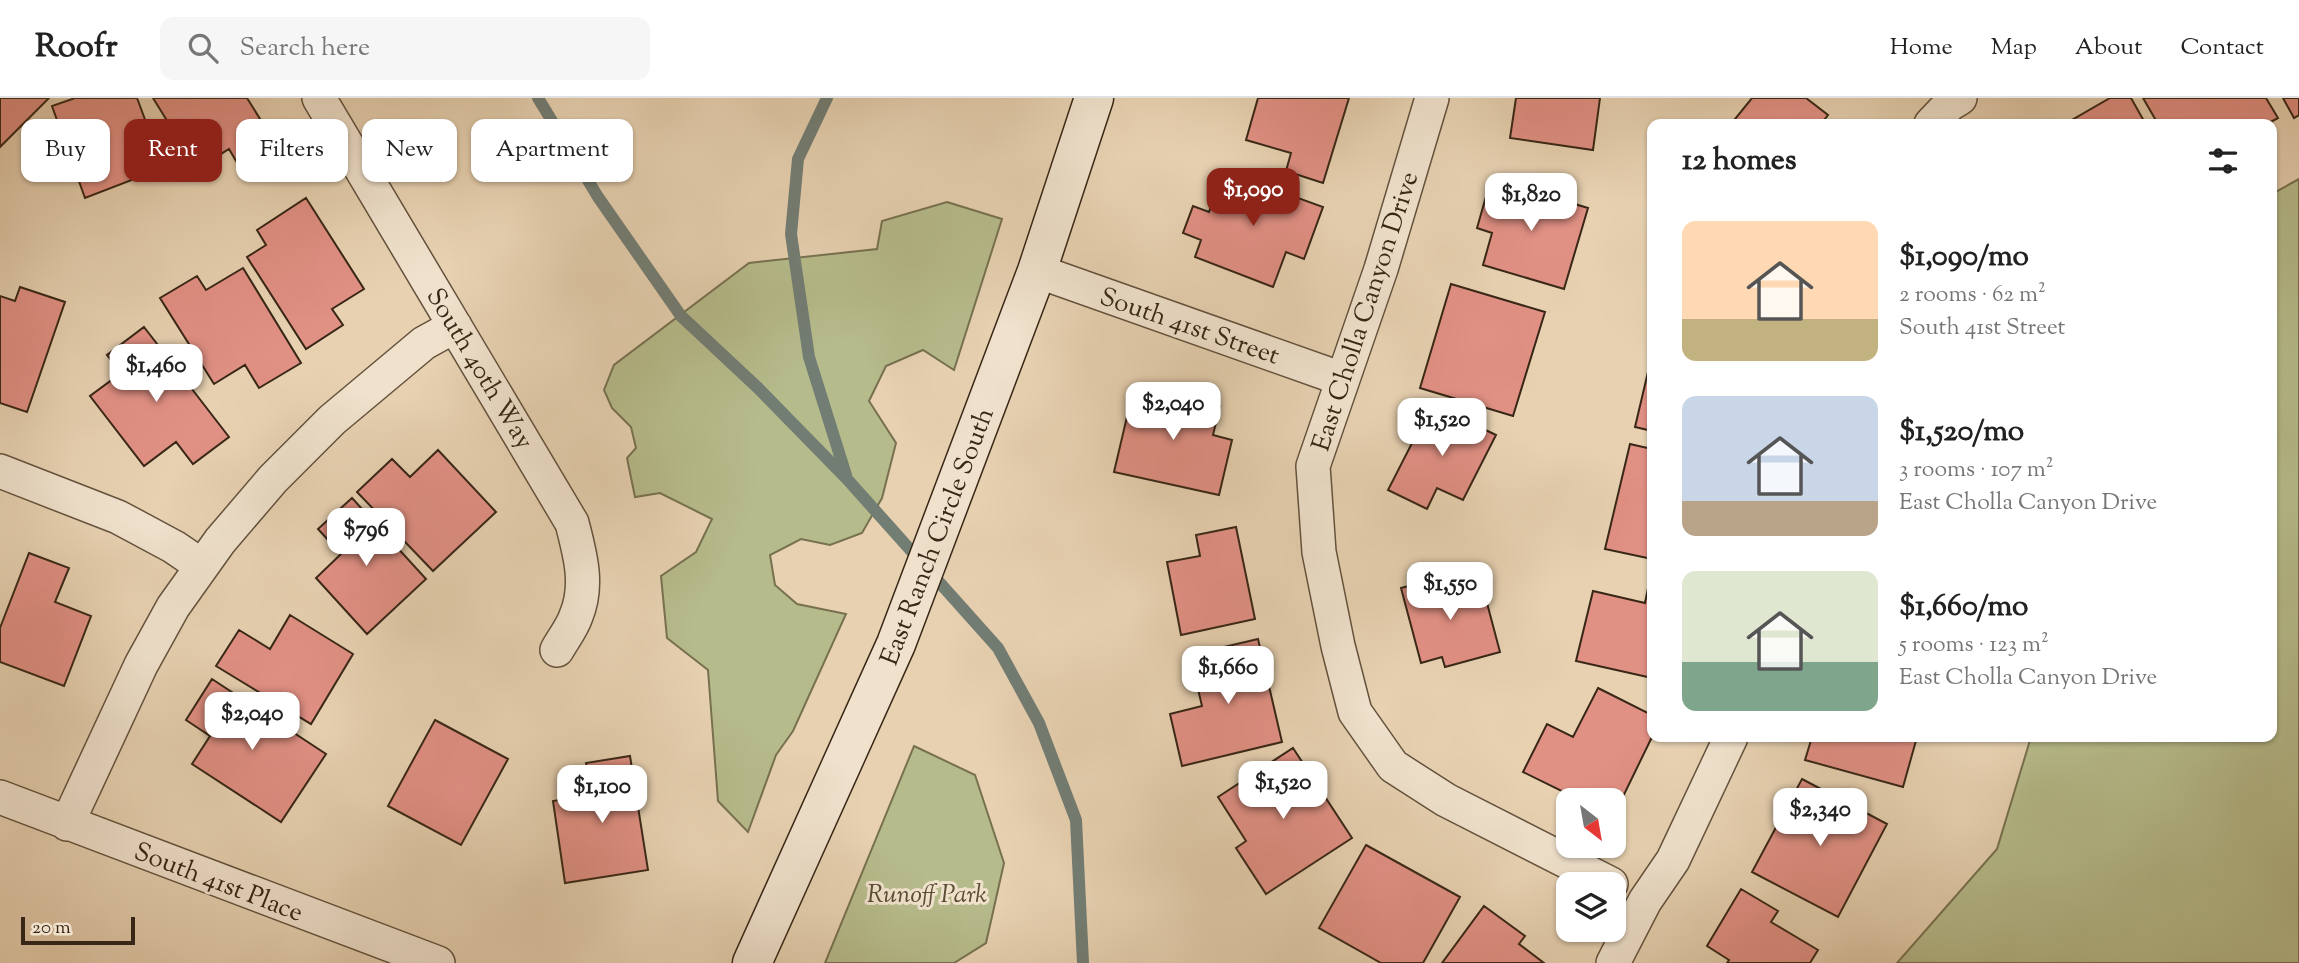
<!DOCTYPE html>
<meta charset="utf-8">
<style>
:root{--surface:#fff;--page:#f6f6f6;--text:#222;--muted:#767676;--line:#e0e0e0;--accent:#8f2418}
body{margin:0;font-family:"Sorts Mill Goudy",serif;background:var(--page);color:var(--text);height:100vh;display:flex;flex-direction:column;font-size:26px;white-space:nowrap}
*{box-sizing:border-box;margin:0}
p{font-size:23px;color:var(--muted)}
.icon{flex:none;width:38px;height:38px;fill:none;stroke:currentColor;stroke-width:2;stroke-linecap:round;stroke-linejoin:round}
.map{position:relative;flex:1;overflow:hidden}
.panel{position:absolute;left:1647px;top:21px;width:630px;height:623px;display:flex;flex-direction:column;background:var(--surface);border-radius:14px;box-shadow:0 2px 5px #0004}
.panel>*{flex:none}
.banner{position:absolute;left:21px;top:21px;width:665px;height:63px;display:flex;gap:14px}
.needle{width:46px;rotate:149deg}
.tools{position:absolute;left:1556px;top:690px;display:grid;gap:14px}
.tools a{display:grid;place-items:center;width:70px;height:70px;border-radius:14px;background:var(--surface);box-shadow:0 2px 5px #0004;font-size:35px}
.scale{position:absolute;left:21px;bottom:18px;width:114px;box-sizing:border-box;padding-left:7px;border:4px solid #382716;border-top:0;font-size:19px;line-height:24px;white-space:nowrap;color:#382716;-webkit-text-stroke:5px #efe1cc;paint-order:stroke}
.price{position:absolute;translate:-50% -60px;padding:0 16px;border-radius:14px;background:#fff;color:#222;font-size:23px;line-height:46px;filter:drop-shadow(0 2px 4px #0008)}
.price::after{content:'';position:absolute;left:50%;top:42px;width:21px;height:16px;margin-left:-10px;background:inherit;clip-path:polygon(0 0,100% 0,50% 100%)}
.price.current{background:var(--accent);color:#fff}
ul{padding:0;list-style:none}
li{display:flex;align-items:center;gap:21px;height:175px;padding:0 35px}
li span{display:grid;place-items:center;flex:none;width:196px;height:140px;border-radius:14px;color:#555}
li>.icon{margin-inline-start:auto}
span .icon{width:84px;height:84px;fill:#fffc;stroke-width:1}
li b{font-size:30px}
h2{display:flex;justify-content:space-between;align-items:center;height:84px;padding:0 35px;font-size:30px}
.chip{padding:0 24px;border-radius:14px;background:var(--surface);box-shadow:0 2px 5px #0004;font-size:24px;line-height:63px}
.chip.current{background:var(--accent);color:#fff}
header{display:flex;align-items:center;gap:42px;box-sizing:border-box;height:98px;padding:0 35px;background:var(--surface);border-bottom:2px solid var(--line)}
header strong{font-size:33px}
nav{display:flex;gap:38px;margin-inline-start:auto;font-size:24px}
.search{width:490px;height:63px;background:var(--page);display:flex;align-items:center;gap:18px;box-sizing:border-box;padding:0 24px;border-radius:14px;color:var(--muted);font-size:26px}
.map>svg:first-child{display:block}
.green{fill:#b6bb8b;stroke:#777150;stroke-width:2}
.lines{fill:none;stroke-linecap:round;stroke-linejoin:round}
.stream{stroke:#727d74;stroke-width:12}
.building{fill:#e19084;stroke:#382716;stroke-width:2}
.street-casing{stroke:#64523d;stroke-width:36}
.secondary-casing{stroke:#382716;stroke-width:41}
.street{stroke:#efe1cc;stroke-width:33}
.secondary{stroke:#efe1cc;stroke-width:38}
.labels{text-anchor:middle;stroke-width:6;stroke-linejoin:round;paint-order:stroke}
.street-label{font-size:26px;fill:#382716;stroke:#efe1cc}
.park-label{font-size:26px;font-style:italic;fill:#584c33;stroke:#efe1cc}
</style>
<header>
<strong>Roofr</strong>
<div class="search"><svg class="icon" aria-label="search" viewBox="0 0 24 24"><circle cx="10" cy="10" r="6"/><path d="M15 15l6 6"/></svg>Search here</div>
<nav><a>Home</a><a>Map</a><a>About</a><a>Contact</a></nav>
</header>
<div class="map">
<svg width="2299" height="865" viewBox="0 0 2299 865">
<rect width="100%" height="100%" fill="#e7d1b1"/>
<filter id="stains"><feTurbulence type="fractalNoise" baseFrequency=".00286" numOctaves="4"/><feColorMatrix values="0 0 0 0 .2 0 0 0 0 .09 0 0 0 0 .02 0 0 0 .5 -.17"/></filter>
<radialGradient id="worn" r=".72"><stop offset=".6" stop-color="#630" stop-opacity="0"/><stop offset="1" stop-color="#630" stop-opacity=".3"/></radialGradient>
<path class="green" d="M 2299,81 L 2299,865 L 1897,865 L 1997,751 L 2031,639 L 2272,639 L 2272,96 Z
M 947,104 L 1002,121 L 954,272 L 923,252 L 886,268 L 869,303 L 896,345 L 882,400 L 862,435 L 830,447 L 801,441 L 770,457 L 775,487 L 797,506 L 846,516 L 793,633 L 776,657 L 748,734 L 718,703 L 708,572 L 667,540 L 661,478 L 696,454 L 712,421 L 660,395 L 635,399 L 627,360 L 636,350 L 631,329 L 612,310 L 604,292 L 614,267 L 749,165 L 877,151 L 882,123 Z
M 914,648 L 975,677 L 1004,765 L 986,845 L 954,865 L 825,865 Z"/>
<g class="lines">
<path class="stream" d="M 538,0 L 598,99 L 681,218 L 758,290 L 847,381 L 998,550 L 1039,625 L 1076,722 L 1083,865
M 827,0 L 798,61 L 791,136 L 809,259 L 846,377"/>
</g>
<path class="building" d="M 0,0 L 49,0 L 0,49 Z
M 75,0 L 137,0 L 163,70 L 85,100 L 52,8 Z
M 153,0 L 247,0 L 275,45 L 239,68 L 229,51 L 197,71 Z
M 1258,0 L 1349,0 L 1323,85 L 1286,73 L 1291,55 L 1246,42 Z
M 1516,0 L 1600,0 L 1593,52 L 1510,40 Z
M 1752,0 L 1806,0 L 1828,17 L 1821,26 L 1731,26 Z
M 2110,0 L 2131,0 L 2144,23 L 2138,26 L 2074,26 L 2072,22 Z
M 2143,0 L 2266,0 L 2278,20 L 2267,26 L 2158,26 Z
M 2283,0 L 2299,0 L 2299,17 L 2294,20 Z
M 1224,73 L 1323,109 L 1304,161 L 1286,154 L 1273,189 L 1195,159 L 1201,142 L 1183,135 L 1193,108 L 1209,114 Z
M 1491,81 L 1588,110 L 1564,191 L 1483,167 L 1492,135 L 1477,130 Z
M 306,100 L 364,191 L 332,211 L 343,227 L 306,251 L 247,159 L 266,147 L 257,132 Z
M 243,170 L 301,265 L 259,290 L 245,267 L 214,286 L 160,200 L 197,178 L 206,192 Z
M 1451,186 L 1545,214 L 1513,318 L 1420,290 Z
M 20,189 L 65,204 L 27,314 L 0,305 L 0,198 L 15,203 Z
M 144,229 L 229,339 L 193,366 L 176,344 L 144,368 L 90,298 L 121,275 L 107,257 Z
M 1652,257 L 1652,333 L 1635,329 Z
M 1134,289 L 1220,308 L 1213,337 L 1232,342 L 1219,397 L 1114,374 Z
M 1432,306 L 1496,337 L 1463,402 L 1437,390 L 1427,411 L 1388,392 Z
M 1630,346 L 1652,351 L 1652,461 L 1605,451 Z
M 438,352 L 496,414 L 433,473 L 357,394 L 392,361 L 410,379 Z
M 352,400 L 426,481 L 367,536 L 316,480 L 341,456 L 318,431 Z
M 1236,429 L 1255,521 L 1181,537 L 1167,464 L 1200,458 L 1196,437 Z
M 29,455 L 69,470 L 55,504 L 91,518 L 64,588 L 0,564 L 0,530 Z
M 1454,476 L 1459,496 L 1483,490 L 1500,554 L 1445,569 L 1442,559 L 1421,565 L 1401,490 Z
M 1649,485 L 1652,486 L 1652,580 L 1576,563 L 1593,493 L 1645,505 Z
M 290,517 L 353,556 L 311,626 L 216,568 L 239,532 L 270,551 Z
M 1258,541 L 1282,644 L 1182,668 L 1170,616 L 1202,608 L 1190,557 Z
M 212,581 L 326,656 L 281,724 L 192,666 L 210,638 L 186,622 Z
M 1598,590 L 1652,617 L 1652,639 L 1614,717 L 1614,702 L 1580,702 L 1523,674 L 1547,626 L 1573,639 Z
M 435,622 L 508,661 L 461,747 L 388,708 Z
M 1812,639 L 1917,639 L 1903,689 L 1805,662 Z
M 1293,650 L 1352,740 L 1266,796 L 1236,750 L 1246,743 L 1218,699 Z
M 630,658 L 648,772 L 565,785 L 553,703 L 591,697 L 586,665 Z
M 1802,681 L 1887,726 L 1838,819 L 1752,774 Z
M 1366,747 L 1460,799 L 1423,865 L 1381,865 L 1319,830 Z
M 1741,791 L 1778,813 L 1771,824 L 1818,852 L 1810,865 L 1727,865 L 1729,862 L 1707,848 Z
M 1484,808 L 1525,838 L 1519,846 L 1544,865 L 1442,865 Z"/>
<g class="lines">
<defs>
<path id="street" d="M 319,0 L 572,425 C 580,456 589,487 576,518 C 572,530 563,541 557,552
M 1432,0 L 1381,171 L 1313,368 L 1319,454 L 1338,548 L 1355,614 L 1393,668 L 1446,702 L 1611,786
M 1931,26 L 1950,6 L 1960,0
M 1037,173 L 1342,281
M 0,373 L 118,419 L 174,449 L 202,468
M 0,699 L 438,865
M 67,726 L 141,567 L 173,509 L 220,443 L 273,381 L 332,322 L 424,245 L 455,228
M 1613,865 L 1645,803 L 1673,762 L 1731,639"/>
<path id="secondary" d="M 752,865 L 896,546 L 1037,173 L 1094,0"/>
</defs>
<use href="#street" class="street-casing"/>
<use href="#secondary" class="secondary-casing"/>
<use href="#street" class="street"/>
<use href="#secondary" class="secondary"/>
</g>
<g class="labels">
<g class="street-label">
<text transform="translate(1364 213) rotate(-72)" y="9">East Cholla Canyon Drive</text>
<text transform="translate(1190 227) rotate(19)" y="9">South 41st Street</text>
<text transform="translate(481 270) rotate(59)" y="9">South 40th Way</text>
<text transform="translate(936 438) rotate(-69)" y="9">East Ranch Circle South</text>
<text transform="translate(219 783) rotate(21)" y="9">South 41st Place</text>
</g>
<g class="park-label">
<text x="927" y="804">Runoff Park</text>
</g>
</g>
<rect width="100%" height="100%" filter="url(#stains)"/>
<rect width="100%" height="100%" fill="url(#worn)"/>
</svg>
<div class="tools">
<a><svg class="needle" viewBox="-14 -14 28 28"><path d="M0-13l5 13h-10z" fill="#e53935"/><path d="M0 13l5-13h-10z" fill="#767676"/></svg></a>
<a><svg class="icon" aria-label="layers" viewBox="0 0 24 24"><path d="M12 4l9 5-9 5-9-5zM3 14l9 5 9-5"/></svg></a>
</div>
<div class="scale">20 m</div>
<b class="price current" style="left:1253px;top:130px">$1,090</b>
<b class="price" style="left:1531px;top:135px">$1,820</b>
<b class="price" style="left:156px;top:306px">$1,460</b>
<b class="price" style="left:1173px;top:344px">$2,040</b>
<b class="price" style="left:1442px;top:360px">$1,520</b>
<b class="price" style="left:366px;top:470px">$796</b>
<b class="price" style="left:1450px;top:524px">$1,550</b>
<b class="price" style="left:1228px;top:608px">$1,660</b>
<b class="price" style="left:252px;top:654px">$2,040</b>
<b class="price" style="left:1283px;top:723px">$1,520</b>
<b class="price" style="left:602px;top:727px">$1,100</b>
<b class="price" style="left:1820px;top:750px">$2,340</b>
<div class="banner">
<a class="chip">Buy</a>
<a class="chip current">Rent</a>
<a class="chip">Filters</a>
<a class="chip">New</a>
<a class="chip">Apartment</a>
</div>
<section class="panel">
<h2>12 homes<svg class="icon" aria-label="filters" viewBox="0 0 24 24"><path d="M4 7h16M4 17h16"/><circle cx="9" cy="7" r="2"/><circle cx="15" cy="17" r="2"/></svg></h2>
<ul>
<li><span style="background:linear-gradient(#ffd9b3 70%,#c2b280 0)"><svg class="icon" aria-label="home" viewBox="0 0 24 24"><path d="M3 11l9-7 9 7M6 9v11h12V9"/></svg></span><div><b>$1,090/mo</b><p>2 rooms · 62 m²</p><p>South 41st Street</p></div></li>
<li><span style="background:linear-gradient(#c9d6e8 75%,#b9a48a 0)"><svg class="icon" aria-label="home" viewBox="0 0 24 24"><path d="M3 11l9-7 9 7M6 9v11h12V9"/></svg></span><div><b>$1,520/mo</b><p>3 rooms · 107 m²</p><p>East Cholla Canyon Drive</p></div></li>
<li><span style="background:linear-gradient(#dfe7d0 65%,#7fa58c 0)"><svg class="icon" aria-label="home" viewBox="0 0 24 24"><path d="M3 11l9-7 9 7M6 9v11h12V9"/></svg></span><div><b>$1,660/mo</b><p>5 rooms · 123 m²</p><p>East Cholla Canyon Drive</p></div></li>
</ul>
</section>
</div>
